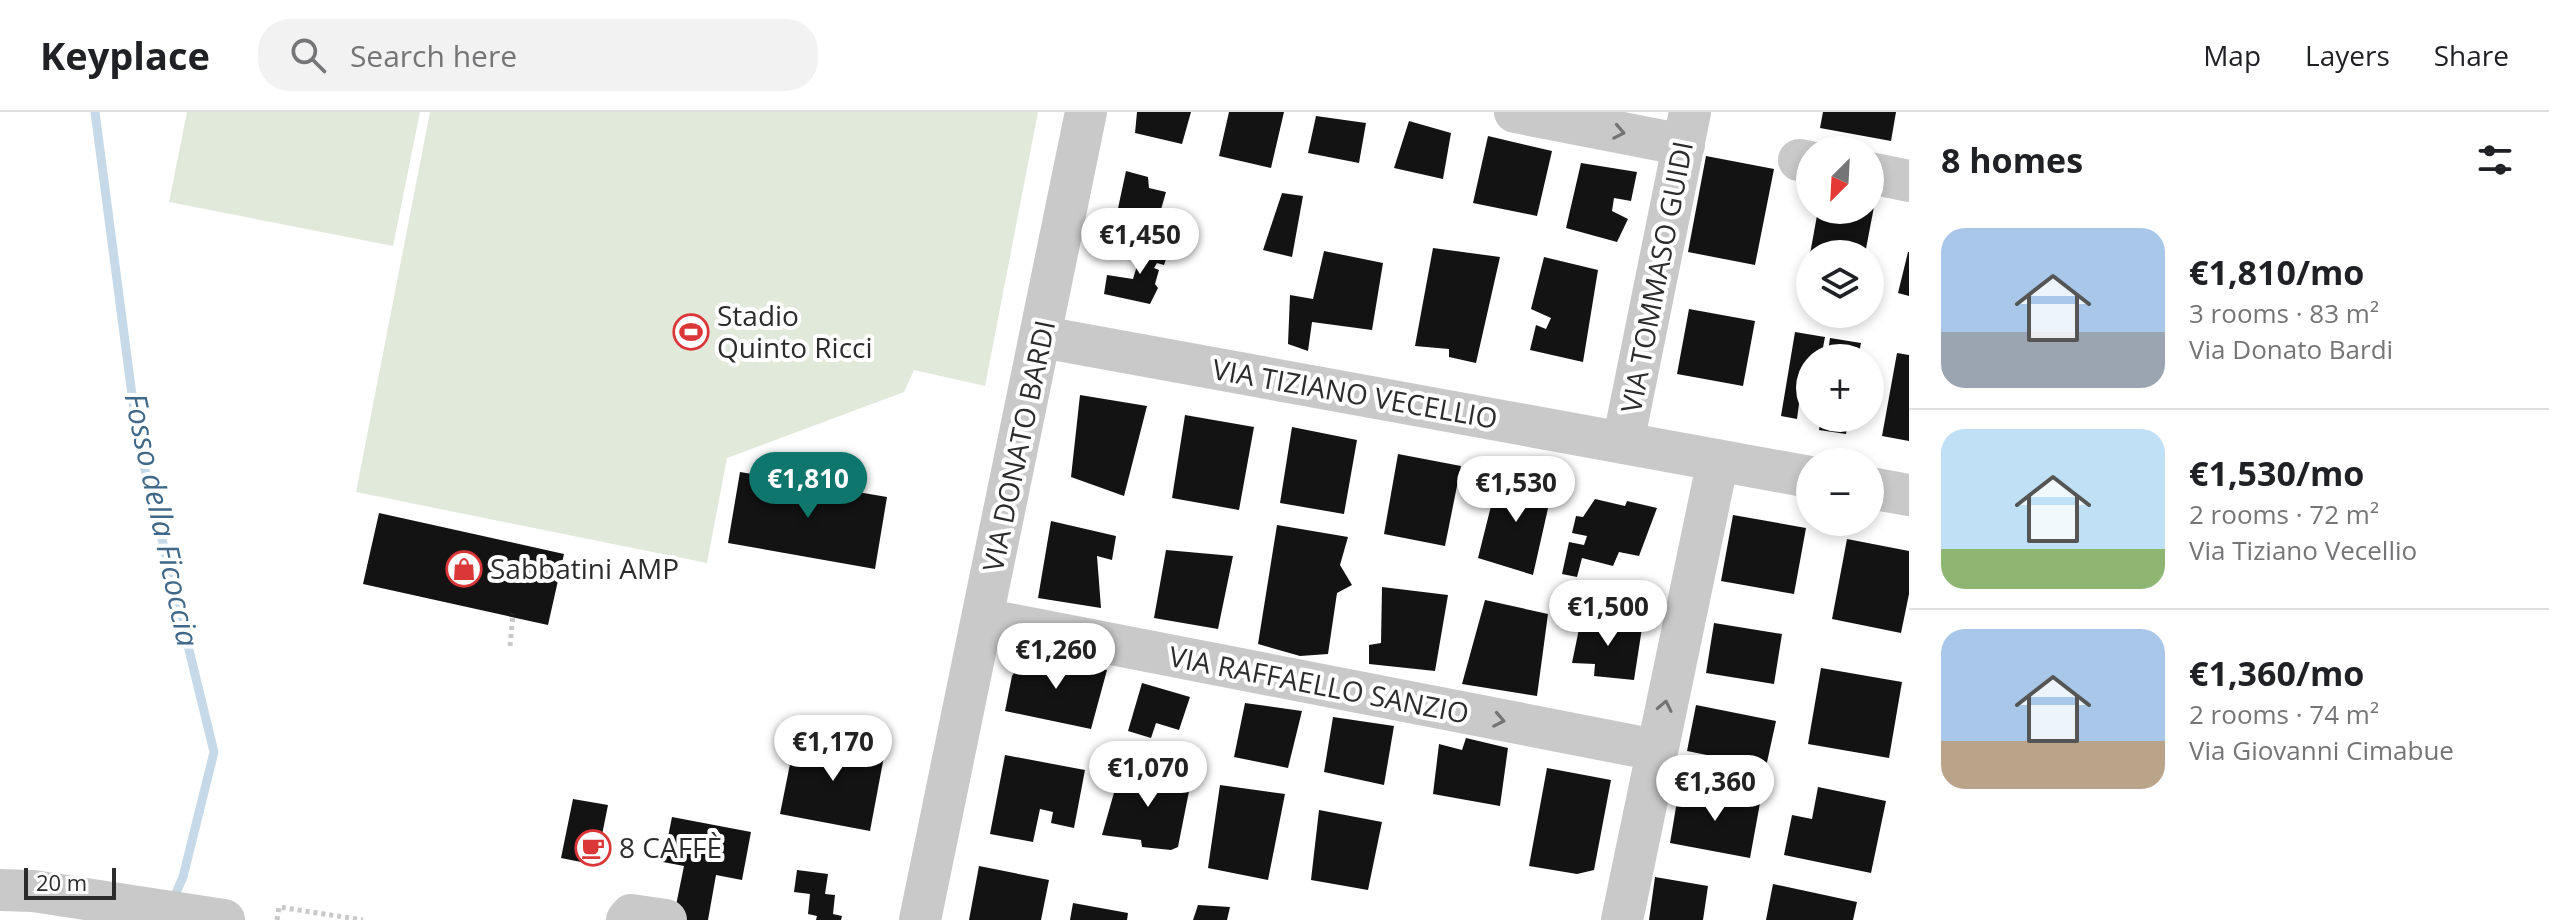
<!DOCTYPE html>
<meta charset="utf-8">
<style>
:root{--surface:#fff;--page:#f2f2f2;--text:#202124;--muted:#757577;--line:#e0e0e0;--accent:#0f766e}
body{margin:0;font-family:"Open Sans",sans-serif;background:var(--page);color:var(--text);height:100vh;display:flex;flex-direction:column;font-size:30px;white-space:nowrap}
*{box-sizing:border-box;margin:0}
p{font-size:26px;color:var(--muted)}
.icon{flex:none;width:44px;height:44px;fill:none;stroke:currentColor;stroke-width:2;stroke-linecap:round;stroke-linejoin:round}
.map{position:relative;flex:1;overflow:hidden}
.panel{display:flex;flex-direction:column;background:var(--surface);width:640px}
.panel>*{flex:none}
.needle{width:52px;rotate:204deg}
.fabs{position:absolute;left:1796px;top:24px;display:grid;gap:16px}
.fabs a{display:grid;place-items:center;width:88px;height:88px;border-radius:50%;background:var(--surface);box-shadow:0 4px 12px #0003;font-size:40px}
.scale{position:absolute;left:24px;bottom:20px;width:92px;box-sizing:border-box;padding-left:8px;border:4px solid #2c2c2c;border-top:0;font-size:22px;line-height:28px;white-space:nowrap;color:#2c2c2c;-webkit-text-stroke:6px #fff;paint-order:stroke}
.price{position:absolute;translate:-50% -68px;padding:0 18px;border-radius:28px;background:#fff;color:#222;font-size:26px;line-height:52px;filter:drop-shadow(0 2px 4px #0008)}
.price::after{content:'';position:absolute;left:50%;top:48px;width:24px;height:18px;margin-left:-12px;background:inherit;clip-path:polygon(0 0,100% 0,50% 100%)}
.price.current{background:var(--accent);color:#fff}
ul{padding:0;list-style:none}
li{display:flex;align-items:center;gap:24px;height:200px;padding:0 32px}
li+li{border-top:2px solid var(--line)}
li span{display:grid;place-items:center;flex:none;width:224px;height:160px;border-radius:24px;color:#555}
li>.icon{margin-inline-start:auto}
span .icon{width:96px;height:96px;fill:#fffc;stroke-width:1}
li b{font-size:34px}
h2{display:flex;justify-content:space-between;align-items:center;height:96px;padding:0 32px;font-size:34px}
header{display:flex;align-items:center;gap:48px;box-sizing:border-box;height:112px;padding:0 40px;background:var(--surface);border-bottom:2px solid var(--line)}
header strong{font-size:38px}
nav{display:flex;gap:44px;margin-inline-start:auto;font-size:28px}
.search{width:560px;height:72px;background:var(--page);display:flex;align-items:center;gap:20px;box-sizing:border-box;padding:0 28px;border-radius:32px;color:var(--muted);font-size:30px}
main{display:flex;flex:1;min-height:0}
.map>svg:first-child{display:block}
.green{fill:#e1e9da}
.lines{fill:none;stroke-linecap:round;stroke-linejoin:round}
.stream{stroke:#c6d9e8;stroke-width:9}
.building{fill:#131313}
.path{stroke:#c9c9c9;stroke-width:5;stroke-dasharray:4 4;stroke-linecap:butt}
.minor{stroke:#c9c9c9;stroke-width:42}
.oneway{stroke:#737373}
.labels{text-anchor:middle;stroke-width:8;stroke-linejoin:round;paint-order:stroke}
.street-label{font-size:28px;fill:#2c2c2c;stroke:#fff}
.poi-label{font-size:28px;fill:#2c2c2c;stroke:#fff;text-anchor:start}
.water-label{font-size:30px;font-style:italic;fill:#3f6889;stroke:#fff}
</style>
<header>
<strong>Keyplace</strong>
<div class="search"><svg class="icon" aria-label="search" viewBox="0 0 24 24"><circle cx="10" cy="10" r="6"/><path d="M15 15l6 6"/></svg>Search here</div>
<nav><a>Map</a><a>Layers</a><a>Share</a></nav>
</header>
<main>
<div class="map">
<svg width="1909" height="808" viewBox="0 0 1909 808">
<rect width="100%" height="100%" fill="#fff"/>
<path class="green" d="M 187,0 L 420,0 L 393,134 L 169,90 Z
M 430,0 L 1038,0 L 985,274 L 914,258 L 904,280 L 727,346 L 707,451 L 356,380 Z"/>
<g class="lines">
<path class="stream" d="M 95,0 L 138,329 L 214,640 L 183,765 L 172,790"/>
</g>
<path class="building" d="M 1137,0 L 1191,0 L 1182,32 L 1135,21 Z
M 1229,0 L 1284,0 L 1271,56 L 1219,44 Z
M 1823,0 L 1896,0 L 1891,29 L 1820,16 Z
M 1316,4 L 1366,11 L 1359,51 L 1308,41 Z
M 1409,9 L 1451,21 L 1443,67 L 1394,56 Z
M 1488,24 L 1552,39 L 1537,104 L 1473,91 Z
M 1706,44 L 1774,57 L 1755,153 L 1688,140 Z
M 1581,51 L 1637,60 L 1631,89 L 1614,86 L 1612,99 L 1628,107 L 1617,130 L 1566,116 Z
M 1126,59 L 1148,65 L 1149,76 L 1166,80 L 1154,122 L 1114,115 Z
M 1870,78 L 1877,79 L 1865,142 L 1810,142 L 1818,98 L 1870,98 Z
M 1282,81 L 1303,84 L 1292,145 L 1263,138 Z
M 1161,125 L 1167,127 L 1163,145 L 1166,147 L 1164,153 L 1157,151 L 1154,156 L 1159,158 L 1155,172 L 1158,176 L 1150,192 L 1104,182 L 1107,163 L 1133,167 L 1144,130 L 1158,135 Z
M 1433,136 L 1500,145 L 1476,251 L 1449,245 L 1449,237 L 1415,234 Z
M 1324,139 L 1383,151 L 1372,218 L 1312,210 L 1308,239 L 1288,232 L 1290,183 L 1313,187 Z
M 1908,140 L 1909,140 L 1909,184 L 1898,181 Z
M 1544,145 L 1598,158 L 1583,250 L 1530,238 L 1536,213 L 1546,217 L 1551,206 L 1531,197 Z
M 1689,197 L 1755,209 L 1743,274 L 1677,262 Z
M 1795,220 L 1825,225 L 1821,246 L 1810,246 L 1810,278 L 1801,277 L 1797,307 L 1781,304 Z
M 1830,226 L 1861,231 L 1858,246 L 1827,246 Z
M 1897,241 L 1909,243 L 1909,329 L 1882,324 Z
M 1080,283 L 1147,294 L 1124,384 L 1071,365 Z
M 1185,303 L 1254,315 L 1239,398 L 1172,386 Z
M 1821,306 L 1849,306 L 1846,322 L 1819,318 Z
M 1292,315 L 1357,328 L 1344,402 L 1280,391 Z
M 1398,342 L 1461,354 L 1445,434 L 1384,422 Z
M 740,360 L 887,385 L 875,457 L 728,431 Z
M 1499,362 L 1553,374 L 1533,463 L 1478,446 Z
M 1595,387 L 1625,394 L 1627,389 L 1657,396 L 1639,444 L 1619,440 L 1613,454 L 1582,446 L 1577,465 L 1562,462 L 1569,430 L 1584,433 L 1587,424 L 1572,421 L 1576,404 L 1583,405 Z
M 379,401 L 564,442 L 548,513 L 363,472 Z
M 1733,403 L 1806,416 L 1794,482 L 1721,469 Z
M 1051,409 L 1116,424 L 1112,448 L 1097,444 L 1101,496 L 1038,486 Z
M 1277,413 L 1348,425 L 1340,453 L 1352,473 L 1337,481 L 1328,542 L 1300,544 L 1258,532 Z
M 1847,427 L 1909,439 L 1909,482 L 1901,521 L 1832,507 Z
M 1166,438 L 1233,444 L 1218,517 L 1154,506 Z
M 1382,475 L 1448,483 L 1435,559 L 1369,552 L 1369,533 L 1381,531 Z
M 1485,488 L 1548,502 L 1537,584 L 1462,572 Z
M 1592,506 L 1642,516 L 1634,568 L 1594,564 L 1595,552 L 1572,551 L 1581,507 Z
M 1714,511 L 1782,522 L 1774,572 L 1706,561 Z
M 1028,539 L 1060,546 L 1065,554 L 1070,552 L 1107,558 L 1091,617 L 1005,599 L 1012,564 Z
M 1821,556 L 1902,570 L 1889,646 L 1808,632 Z
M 1142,571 L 1190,585 L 1179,618 L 1156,611 L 1151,626 L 1128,619 Z
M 1245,591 L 1302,599 L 1288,656 L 1234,645 Z
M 1696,593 L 1776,609 L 1766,655 L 1687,639 Z
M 1333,605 L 1394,614 L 1384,673 L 1324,660 Z
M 796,622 L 885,639 L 870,719 L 780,702 Z
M 1466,626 L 1508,636 L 1500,694 L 1433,682 L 1439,632 L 1462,638 Z
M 1005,643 L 1085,658 L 1074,716 L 1051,711 L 1053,700 L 1040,697 L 1033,730 L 990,722 Z
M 1121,656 L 1191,669 L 1178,735 L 1171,738 L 1142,735 L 1141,728 L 1102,723 Z
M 1547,656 L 1611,668 L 1594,758 L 1577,762 L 1529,754 Z
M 1220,673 L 1285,682 L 1268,768 L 1208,756 Z
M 1818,675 L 1886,689 L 1871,761 L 1784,743 L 1792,703 L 1812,707 Z
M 1679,677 L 1760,691 L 1750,746 L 1670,731 Z
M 573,687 L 608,693 L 596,753 L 561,746 Z
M 1319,698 L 1382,710 L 1368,778 L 1311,768 Z
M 672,705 L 751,720 L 742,768 L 716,763 L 708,808 L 673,808 L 684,754 L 663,750 Z
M 979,754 L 1049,768 L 1041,808 L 969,808 Z
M 797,758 L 828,762 L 825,782 L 835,783 L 833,802 L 842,804 L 841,808 L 816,808 L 817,804 L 808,802 L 810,782 L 794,780 Z
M 1655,765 L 1708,774 L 1703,808 L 1649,808 Z
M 1773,772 L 1857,790 L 1853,808 L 1766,808 Z
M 1073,791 L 1128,801 L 1127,808 L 1070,808 Z
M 1198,793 L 1230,795 L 1227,808 L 1193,808 Z"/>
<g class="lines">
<path class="path" d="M 510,534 L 513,502
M 277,808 L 279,795 L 363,808"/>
<path class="minor" d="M 1515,0 L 1684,33
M 1799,48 L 1810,50
M 1870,61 L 1909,69
M 1042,225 L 1810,365
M 1623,331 L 1690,0
M 1870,376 L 1909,383
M 983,507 L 1656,638
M 0,778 L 33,779 L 224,808
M 627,808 L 631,803 L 666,808
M 920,808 L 1086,0
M 1622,808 L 1718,348"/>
</g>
<defs><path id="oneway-chevron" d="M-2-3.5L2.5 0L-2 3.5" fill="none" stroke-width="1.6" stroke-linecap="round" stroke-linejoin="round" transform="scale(2)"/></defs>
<g class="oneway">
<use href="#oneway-chevron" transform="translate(1619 20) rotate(11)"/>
<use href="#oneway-chevron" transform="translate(1665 594) rotate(-78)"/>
<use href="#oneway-chevron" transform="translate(1499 608) rotate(11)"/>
</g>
<defs>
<symbol id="stadium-ring" viewBox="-11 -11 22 22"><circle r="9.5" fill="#fff" stroke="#db3638" stroke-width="1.5"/><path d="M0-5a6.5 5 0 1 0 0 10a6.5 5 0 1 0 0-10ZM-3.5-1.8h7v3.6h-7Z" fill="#db3638"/></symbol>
<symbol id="shop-ring" viewBox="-11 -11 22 22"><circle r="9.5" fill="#fff" stroke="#db3638" stroke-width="1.5"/><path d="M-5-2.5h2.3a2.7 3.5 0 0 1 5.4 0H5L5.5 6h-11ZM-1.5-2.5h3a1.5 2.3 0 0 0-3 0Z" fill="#db3638"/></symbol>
<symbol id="cafe-ring" viewBox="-11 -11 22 22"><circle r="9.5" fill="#fff" stroke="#db3638" stroke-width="1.5"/><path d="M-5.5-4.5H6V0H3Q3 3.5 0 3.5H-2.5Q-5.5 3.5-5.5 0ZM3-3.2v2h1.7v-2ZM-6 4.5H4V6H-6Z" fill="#db3638"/></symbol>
</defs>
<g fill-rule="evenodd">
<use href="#stadium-ring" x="671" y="200" width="40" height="40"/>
<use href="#shop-ring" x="444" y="437" width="40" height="40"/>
<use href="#cafe-ring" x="573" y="716" width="40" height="40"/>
</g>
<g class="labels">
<g class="street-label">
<text transform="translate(1657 165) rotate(-79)" y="10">VIA TOMMASO GUIDI</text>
<text transform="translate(1355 282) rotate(10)" y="10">VIA TIZIANO VECELLIO</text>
<text transform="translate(1019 334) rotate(-78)" y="10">VIA DONATO BARDI</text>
<text transform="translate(1319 573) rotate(11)" y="10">VIA RAFFAELLO SANZIO</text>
</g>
<g class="poi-label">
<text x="717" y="214">Stadio<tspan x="717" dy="32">Quinto Ricci</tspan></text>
<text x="490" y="467">Sabbatini AMP</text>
<text x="619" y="746">8 CAFFÈ</text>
</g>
<g class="water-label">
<text transform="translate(161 408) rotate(78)" y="10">Fosso della Ficoccia</text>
</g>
</g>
</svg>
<div class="fabs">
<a><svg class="needle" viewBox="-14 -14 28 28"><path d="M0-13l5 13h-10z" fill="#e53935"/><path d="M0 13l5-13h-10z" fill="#757577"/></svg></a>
<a><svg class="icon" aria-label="layers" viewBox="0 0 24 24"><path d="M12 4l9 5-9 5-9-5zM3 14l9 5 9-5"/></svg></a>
<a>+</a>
<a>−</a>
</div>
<div class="scale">20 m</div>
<b class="price" style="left:1140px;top:164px">€1,450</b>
<b class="price current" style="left:808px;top:408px">€1,810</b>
<b class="price" style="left:1516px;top:412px">€1,530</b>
<b class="price" style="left:1608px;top:536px">€1,500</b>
<b class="price" style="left:1056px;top:579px">€1,260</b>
<b class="price" style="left:833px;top:671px">€1,170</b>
<b class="price" style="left:1148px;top:697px">€1,070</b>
<b class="price" style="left:1715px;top:711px">€1,360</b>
</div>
<section class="panel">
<h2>8 homes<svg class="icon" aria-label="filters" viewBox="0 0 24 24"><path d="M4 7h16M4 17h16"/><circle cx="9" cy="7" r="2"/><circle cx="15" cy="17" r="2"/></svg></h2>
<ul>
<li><span style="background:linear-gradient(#a9c7e8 65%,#9aa5b1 0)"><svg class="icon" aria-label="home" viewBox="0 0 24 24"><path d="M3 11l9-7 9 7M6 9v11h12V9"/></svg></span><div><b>€1,810/mo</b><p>3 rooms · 83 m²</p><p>Via Donato Bardi</p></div></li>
<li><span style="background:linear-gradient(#bfe0f5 75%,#8fb573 0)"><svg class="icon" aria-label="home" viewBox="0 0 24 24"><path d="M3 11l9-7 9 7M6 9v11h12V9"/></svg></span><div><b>€1,530/mo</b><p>2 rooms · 72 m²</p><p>Via Tiziano Vecellio</p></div></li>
<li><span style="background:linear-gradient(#a9c7e8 70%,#b9a48a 0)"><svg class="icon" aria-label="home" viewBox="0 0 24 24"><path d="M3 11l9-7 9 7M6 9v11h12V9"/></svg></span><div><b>€1,360/mo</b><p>2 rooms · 74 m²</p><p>Via Giovanni Cimabue</p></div></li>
</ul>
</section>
</main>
